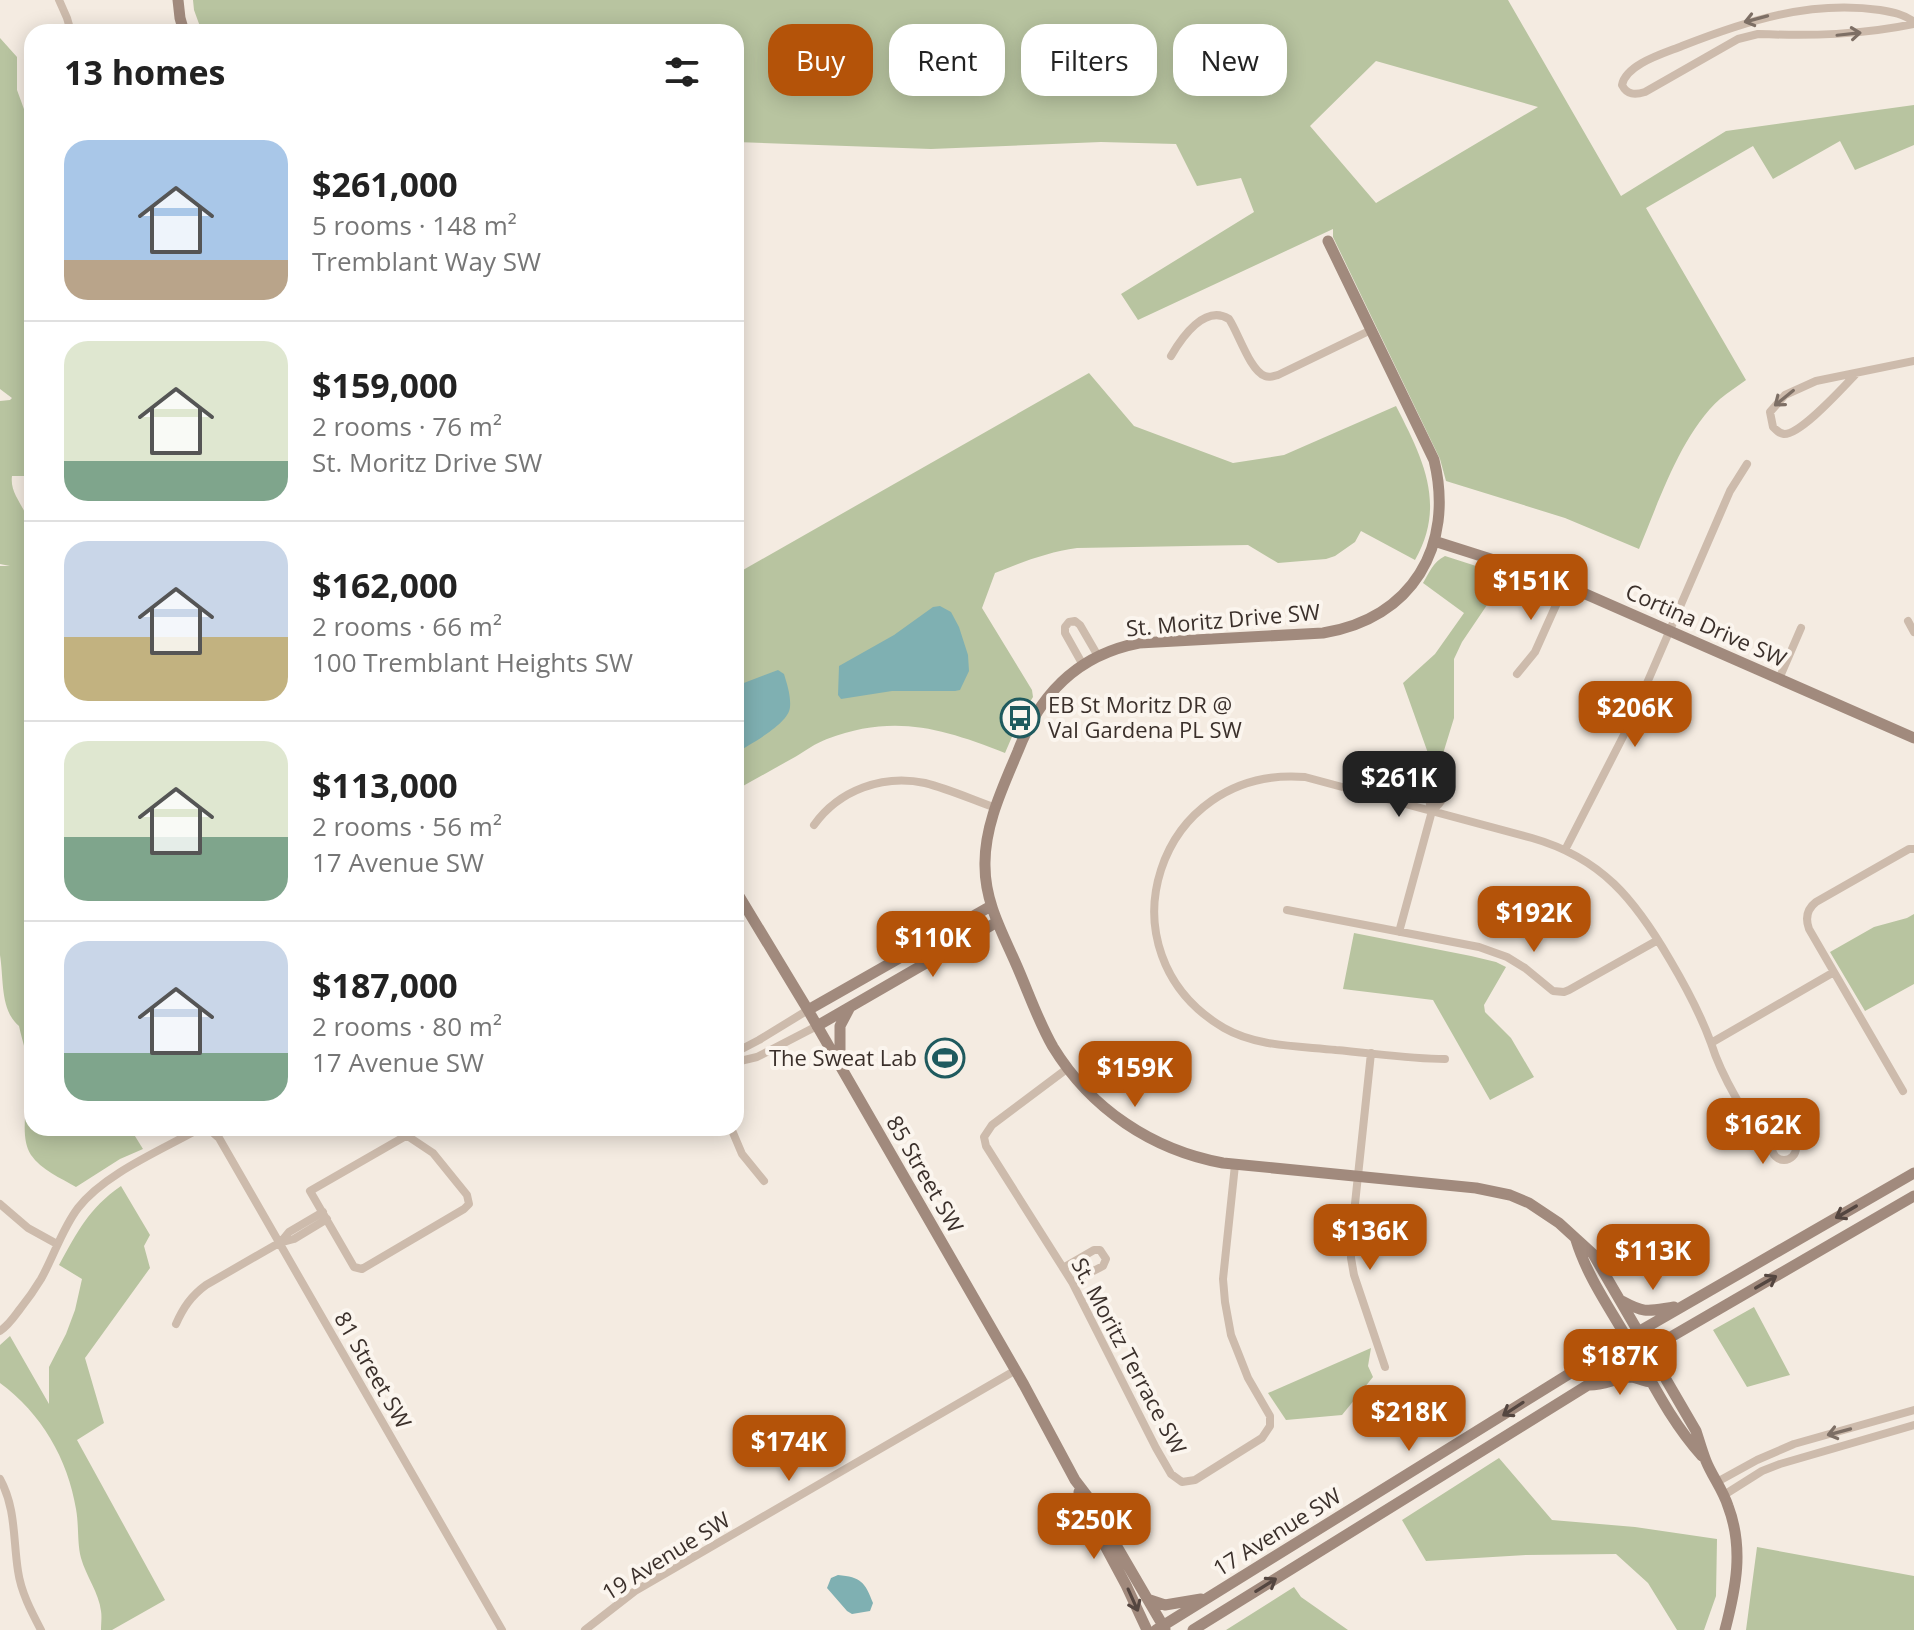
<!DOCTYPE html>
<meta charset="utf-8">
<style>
:root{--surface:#fff;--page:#f6f6f6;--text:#222;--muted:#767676;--line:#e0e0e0;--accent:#b45309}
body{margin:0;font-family:"Open Sans",sans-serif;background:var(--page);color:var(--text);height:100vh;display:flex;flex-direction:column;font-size:30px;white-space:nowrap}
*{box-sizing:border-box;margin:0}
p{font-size:26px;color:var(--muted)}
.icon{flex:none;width:44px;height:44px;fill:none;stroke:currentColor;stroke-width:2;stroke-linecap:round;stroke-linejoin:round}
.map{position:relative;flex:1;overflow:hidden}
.drawer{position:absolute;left:24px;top:24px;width:720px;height:1112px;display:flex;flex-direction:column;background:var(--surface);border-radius:24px;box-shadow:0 4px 20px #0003}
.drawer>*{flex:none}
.guide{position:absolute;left:768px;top:24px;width:760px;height:72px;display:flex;gap:16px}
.price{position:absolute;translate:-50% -68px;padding:0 18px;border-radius:16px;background:var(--accent);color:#fff;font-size:26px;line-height:52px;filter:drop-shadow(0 2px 4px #0008)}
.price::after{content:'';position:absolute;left:50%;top:48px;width:24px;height:18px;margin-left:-12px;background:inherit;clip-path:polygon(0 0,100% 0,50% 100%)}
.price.active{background:#222;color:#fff}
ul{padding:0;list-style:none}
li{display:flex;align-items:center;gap:24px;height:200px;padding:0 40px}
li+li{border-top:2px solid var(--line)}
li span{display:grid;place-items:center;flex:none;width:224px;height:160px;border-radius:24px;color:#555}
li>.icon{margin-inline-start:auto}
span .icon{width:96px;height:96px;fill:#fffc;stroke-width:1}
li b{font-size:34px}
h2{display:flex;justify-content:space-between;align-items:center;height:96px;padding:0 40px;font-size:34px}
.pill{padding:0 28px;border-radius:24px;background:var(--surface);box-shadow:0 4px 20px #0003;font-size:28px;line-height:72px}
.pill.active{background:var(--accent);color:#fff}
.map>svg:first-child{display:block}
.green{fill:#b8c4a0;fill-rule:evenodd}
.water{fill:#7fb0b2}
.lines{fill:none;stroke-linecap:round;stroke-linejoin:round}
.street{stroke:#cdbbac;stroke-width:8}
.secondary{stroke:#a18a7d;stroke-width:11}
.oneway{stroke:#7d6f65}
.oneway2{stroke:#544640}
.labels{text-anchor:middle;stroke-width:8;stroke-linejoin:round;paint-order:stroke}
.street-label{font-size:22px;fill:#3b302b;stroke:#fbf5ee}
.poi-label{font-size:22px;fill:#3b302b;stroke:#fbf5ee;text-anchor:start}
</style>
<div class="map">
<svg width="1914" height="1630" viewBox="0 0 1914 1630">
<rect width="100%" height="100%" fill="#f4ebe1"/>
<path class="green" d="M 193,0 L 1508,0 L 1621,196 L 1726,131 L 1914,105 L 1914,145 L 1855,170 L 1840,141 L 1773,179 L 1753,146 L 1646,208 L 1746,380 C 1738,386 1728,392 1720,399 C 1681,434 1659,501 1639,549 L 1565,518 L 1446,481 L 1440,459 L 1333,237 L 1333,229 L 1138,320 L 1121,294 L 1254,212 L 1241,178 L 1197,186 L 1176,144 L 1101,142 L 931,149 L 736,142 L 736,32 L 202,32 L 194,10 ZM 1376,61 L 1538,107 L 1376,203 L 1310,126 Z
M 0,38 L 17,57 L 17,90 L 32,131 L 32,476 L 12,476 C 9,498 32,510 28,532 L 32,538 L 32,1128 L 130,1128 L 143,1149 L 120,1159 L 76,1187 C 61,1178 41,1170 31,1155 C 17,1133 31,1094 29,1069 C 27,1054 22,1040 19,1026 C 0,1010 4,980 0,955 L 0,566 L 10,566 L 0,564 L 0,401 L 10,400 L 12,398 L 0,389 Z
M 1089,373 L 1134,426 L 1233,463 L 1284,455 L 1396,406 C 1422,457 1447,504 1415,560 L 1361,531 L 1355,542 L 1335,556 L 1326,559 L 1278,563 L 1248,545 L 1077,548 C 1048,552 1022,562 995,573 L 982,608 L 1032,690 L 1033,697 L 1020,718 L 1005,753 C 941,728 894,714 827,739 C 816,743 805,751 795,757 C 775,768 756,779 736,790 L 736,574 Z
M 1445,556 L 1501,574 L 1487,605 L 1462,642 L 1454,659 L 1454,718 L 1438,770 L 1434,770 L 1403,683 L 1435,654 L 1464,613 L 1423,583 C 1429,573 1433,562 1445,556 Z
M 1914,914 L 1914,984 L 1865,1011 L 1830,952 L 1874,927 L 1907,918 Z
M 1354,933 L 1471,956 L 1496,962 L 1506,967 L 1484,1005 L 1485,1012 L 1511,1038 L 1534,1077 L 1490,1100 L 1433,1000 L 1343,989 Z
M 121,1186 L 150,1235 L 144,1246 L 150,1268 L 85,1358 L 104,1423 L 77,1440 L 165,1600 L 112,1630 L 101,1630 C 101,1624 102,1617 101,1611 C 99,1593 86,1576 81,1558 C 77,1543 79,1525 76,1509 C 68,1459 41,1413 0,1383 L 0,1345 L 10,1336 L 49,1404 L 49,1367 L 66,1334 L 75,1310 L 82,1279 L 59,1265 C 78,1231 88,1209 121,1186 Z
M 1754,1307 L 1790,1375 L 1747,1387 L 1713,1330 Z
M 1371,1348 L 1368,1366 L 1373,1377 L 1342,1415 L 1286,1420 L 1268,1393 Z
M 1499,1458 L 1552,1520 L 1635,1527 L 1717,1539 L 1716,1596 L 1704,1630 L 1677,1630 L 1648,1583 L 1616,1554 L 1526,1555 L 1426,1561 L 1402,1520 Z
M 1757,1547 L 1914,1576 L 1914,1630 L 1746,1630 Z
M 1294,1587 L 1301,1597 L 1348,1630 L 1226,1630 Z"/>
<path class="water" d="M 940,606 L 951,612 L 959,627 L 968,655 L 969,671 L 960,690 L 955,691 L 892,691 L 841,699 L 838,695 L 839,666 L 894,635 L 933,607 Z
M 778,670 L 784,674 C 787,684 791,696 790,707 C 789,724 750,744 736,753 L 736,686 Z
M 838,1575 C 861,1577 865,1582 873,1603 L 870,1611 L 852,1614 L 847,1611 L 827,1588 L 831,1578 Z"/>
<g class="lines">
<path class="street" d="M 59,0 L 67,18 L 71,32
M 1914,22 C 1904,14 1892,12 1880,10 C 1810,0 1746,21 1682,46 C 1665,53 1626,64 1622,85 C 1627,95 1635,95 1645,92 L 1738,39 L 1758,34 C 1811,36 1862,35 1914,24
M 1171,356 C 1182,337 1205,304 1229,319 C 1238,332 1250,371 1265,376 C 1270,378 1273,376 1278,375 L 1371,330
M 1857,373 C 1844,386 1801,435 1784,434 C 1779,433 1777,431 1773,427 L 1770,412 L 1785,395 L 1816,381 L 1914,361
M 1908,621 L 1914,632
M 1083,665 L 1065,633 L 1065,627 L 1069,622 L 1075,621 L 1080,625 L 1098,656
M 1517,674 L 1535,652 L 1565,585
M 1779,679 L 1801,628
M 1438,776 L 1445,779 C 1450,791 1441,803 1432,811 C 1428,799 1426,783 1438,776 Z
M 814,825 C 839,790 883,774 925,783 C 949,789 973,800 996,808
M 1565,850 L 1628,727 L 1730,491 L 1747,464
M 1287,910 L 1479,947 L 1507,957 L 1525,968 L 1553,991 L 1564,992 L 1569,990 L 1658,940
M 1399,932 L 1432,811
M 1711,1043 C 1720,1072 1749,1127 1772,1146
M 736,1052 L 759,1040 L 808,1010
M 1371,1053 L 1352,1232 L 1351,1258 L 1354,1275 L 1385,1367
M 1445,1059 C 1409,1059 1372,1053 1336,1050 C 1299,1046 1257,1047 1224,1028 C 1096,953 1157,765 1305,777 L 1532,838 C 1602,858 1635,900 1670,960 C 1686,987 1700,1013 1711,1043 L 1834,972
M 736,1062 L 757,1057 L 817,1026
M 1068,1068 L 992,1125 L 984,1137 L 986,1146 L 1072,1282 L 1156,1448 L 1171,1474 L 1182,1482 L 1195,1480 L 1262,1438 L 1270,1426 L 1270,1416 L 1248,1378 L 1237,1350 L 1231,1335 L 1225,1302 L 1223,1279 L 1235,1165
M 1903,1091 L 1809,929 C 1805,918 1807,909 1816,902 L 1909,849 L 1914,849
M 731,1128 L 742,1154 L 764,1181
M1772 1148a12 12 0 1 1 24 0a12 12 0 1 1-24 0Z
M 404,1137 L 409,1137 L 433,1153 L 467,1195 L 469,1204 L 464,1209 L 362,1269 L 354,1267 L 310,1191 Z
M 0,1204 L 28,1228 L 57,1244
M 280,1243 L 289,1232 L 323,1212
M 1063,1268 L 1094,1250 L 1100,1250 L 1106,1259 L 1103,1266 L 1072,1282
M 176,1324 C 183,1308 191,1296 206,1285 L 279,1243 L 294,1239 L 327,1219
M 0,1331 C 9,1325 14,1317 20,1309 C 28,1299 35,1289 41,1279 C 54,1256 62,1229 78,1208 C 103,1175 159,1151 195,1131 L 210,1130 L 219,1138 L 502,1630
M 0,1479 C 16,1508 13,1539 18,1571 C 21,1592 31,1611 41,1630
M 1717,1482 L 1757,1460 L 1794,1444 L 1914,1410
M 1724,1495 L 1762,1471 L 1780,1464 L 1914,1425
M 585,1630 L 635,1591 L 1016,1370"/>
<path class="secondary" d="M 178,0 L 180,18 L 184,32
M 1328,241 L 1434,460 C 1455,546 1412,619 1323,633 L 1139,643 C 1077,655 1040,694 1018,751 C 1003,787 984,826 985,866 C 985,902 1002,932 1016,964 C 1028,991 1038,1021 1053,1047 C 1091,1109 1152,1150 1223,1163 L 1476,1188 L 1510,1195 L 1529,1203 L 1559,1223 L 1593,1254 L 1696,1431 C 1699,1440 1702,1451 1706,1461 C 1712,1476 1723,1490 1728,1506 C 1744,1548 1736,1588 1725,1630
M 1434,541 L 1519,568 L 1565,585 L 1914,738
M 736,891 L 808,1010 L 1024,1385 L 1075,1480 L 1088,1497 L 1165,1629
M 808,1010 L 991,906
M 817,1026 L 997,922
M 840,1063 L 840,1026 L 850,1007
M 1576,1240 C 1587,1276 1609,1307 1628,1340 C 1651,1380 1671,1422 1702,1456
M 1622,1301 C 1646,1314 1648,1311 1674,1307
M 1590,1385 C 1605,1385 1618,1377 1632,1377 C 1639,1378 1644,1382 1652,1382
M 1079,1492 L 1081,1501 L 1126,1585 L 1147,1630
M 1150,1600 L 1165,1605 L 1201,1599
M 1156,1630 L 1619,1343 L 1914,1173
M 1193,1630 L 1588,1385 L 1914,1196"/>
</g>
<defs><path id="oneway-shaft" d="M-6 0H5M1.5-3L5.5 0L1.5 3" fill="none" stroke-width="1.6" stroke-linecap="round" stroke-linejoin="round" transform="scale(2)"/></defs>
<g class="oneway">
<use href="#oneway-shaft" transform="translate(1756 19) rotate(165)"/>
<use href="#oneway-shaft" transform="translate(1849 34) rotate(-6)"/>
<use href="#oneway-shaft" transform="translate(1784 398) rotate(141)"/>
<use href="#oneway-shaft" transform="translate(1839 1432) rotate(165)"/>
</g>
<g class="oneway2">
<use href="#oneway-shaft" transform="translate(1846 1212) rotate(150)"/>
<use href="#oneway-shaft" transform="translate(1766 1282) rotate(-30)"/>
<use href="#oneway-shaft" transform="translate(1513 1409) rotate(147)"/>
<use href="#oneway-shaft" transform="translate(1266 1585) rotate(-32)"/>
<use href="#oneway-shaft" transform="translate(1133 1600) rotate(66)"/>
</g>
<defs>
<symbol id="bus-ring" viewBox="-11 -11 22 22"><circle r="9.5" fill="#fbf5ee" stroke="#1f5a5e" stroke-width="1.5"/><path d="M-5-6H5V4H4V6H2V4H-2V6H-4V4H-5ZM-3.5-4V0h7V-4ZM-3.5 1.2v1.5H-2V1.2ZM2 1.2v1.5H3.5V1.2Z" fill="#1f5a5e"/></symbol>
<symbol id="stadium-ring" viewBox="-11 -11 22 22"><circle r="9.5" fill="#fbf5ee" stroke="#1f5a5e" stroke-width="1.5"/><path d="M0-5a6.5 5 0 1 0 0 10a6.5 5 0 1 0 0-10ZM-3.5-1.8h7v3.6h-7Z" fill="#1f5a5e"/></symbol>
</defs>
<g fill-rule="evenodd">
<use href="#bus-ring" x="998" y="696" width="44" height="44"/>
<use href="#stadium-ring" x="923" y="1036" width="44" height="44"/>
</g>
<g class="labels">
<g class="street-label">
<text transform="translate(1223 620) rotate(-5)" y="8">St. Moritz Drive SW</text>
<text transform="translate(1706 625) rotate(24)" y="8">Cortina Drive SW</text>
<text transform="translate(925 1174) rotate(60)" y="8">85 Street SW</text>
<text transform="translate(1129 1356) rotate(62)" y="8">St. Moritz Terrace SW</text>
<text transform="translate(373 1370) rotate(60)" y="8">81 Street SW</text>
<text transform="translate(1277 1532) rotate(-32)" y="8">17 Avenue SW</text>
<text transform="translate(666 1556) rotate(-32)" y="8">19 Avenue SW</text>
</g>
<g class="poi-label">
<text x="1048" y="713">EB St Moritz DR @<tspan x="1048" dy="25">Val Gardena PL SW</tspan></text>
<text x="917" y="1066" text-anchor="end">The Sweat Lab</text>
</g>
</g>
</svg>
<b class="price" style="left:1531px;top:622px">$151K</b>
<b class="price" style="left:1635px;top:749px">$206K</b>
<b class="price active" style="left:1399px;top:819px">$261K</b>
<b class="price" style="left:1534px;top:954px">$192K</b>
<b class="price" style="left:933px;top:979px">$110K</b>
<b class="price" style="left:1135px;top:1109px">$159K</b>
<b class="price" style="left:1763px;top:1166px">$162K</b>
<b class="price" style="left:1370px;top:1272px">$136K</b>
<b class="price" style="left:1653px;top:1292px">$113K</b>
<b class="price" style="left:1620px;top:1397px">$187K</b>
<b class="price" style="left:1409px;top:1453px">$218K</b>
<b class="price" style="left:789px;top:1483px">$174K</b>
<b class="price" style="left:1094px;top:1561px">$250K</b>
<div class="guide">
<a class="pill active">Buy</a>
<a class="pill">Rent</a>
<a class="pill">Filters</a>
<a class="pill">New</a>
</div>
<section class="drawer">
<h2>13 homes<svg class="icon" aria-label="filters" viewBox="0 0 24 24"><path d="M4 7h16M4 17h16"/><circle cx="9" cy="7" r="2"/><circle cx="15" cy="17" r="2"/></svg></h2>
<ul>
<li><span style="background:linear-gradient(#a9c7e8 75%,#b9a48a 0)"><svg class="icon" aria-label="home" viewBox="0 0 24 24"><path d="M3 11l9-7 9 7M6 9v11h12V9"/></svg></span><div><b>$261,000</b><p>5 rooms · 148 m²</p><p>Tremblant Way SW</p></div></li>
<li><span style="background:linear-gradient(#dfe7d0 75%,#7fa58c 0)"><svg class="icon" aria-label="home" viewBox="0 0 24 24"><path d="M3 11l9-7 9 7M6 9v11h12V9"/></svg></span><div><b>$159,000</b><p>2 rooms · 76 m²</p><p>St. Moritz Drive SW</p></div></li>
<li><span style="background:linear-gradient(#c9d6e8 60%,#c2b280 0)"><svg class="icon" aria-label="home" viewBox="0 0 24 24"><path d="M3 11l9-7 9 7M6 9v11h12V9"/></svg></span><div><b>$162,000</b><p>2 rooms · 66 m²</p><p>100 Tremblant Heights SW</p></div></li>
<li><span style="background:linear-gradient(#dfe7d0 60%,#7fa58c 0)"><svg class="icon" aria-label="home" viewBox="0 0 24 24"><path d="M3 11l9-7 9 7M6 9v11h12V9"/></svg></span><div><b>$113,000</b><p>2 rooms · 56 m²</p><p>17 Avenue SW</p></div></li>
<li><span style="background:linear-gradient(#c9d6e8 70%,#7fa58c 0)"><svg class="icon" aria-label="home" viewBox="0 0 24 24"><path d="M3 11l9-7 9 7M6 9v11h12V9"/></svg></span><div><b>$187,000</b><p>2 rooms · 80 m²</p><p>17 Avenue SW</p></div></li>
</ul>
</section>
</div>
